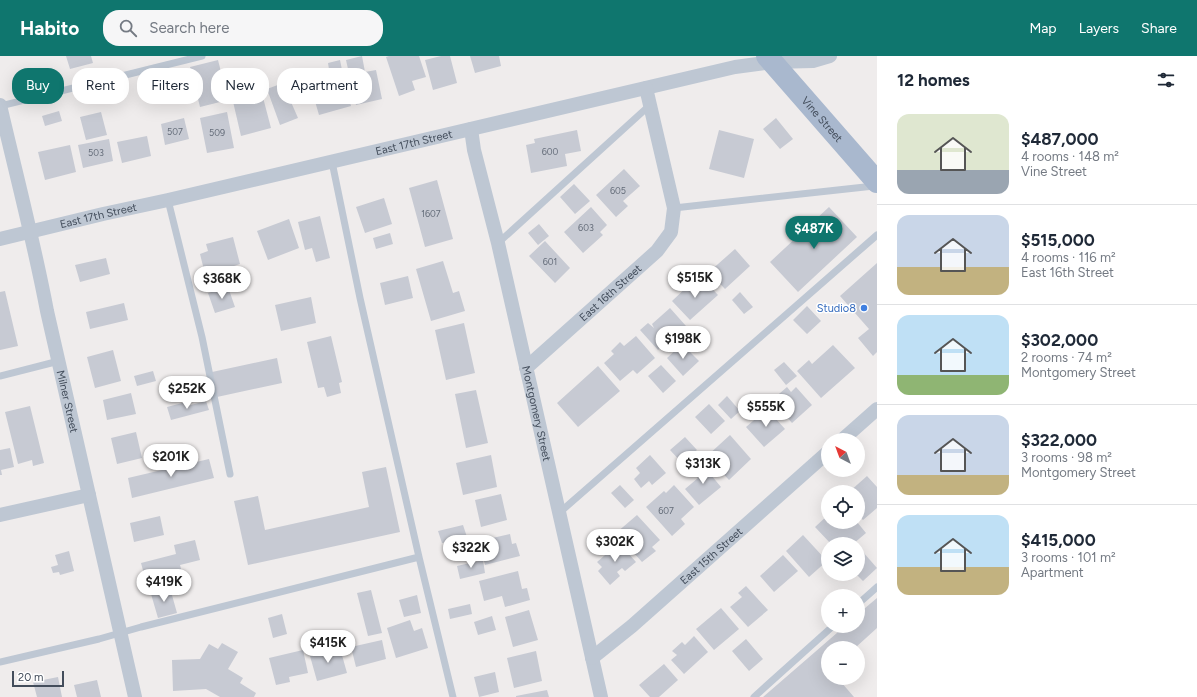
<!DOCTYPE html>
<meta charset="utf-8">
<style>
:root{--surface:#fff;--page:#f6f6f7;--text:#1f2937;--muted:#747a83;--line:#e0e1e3;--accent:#0f766e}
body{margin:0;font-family:Figtree,sans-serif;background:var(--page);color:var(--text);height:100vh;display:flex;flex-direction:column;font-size:15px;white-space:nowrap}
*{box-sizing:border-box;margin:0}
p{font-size:13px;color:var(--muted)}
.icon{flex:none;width:22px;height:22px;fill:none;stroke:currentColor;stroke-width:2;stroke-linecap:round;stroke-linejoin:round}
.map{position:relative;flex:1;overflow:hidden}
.details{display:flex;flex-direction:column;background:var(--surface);width:320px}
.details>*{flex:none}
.hud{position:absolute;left:12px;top:12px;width:380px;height:36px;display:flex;gap:8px}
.needle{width:26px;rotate:319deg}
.fabs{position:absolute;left:821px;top:377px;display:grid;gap:8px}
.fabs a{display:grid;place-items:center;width:44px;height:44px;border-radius:50%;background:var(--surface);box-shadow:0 4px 16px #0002;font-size:20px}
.scale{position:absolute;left:12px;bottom:10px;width:52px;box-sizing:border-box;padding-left:4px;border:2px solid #434d5b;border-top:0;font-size:11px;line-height:14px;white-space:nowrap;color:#434d5b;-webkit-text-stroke:3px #fff;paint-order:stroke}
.price{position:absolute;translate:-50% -34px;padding:0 9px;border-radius:14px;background:#fff;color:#222;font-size:13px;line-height:26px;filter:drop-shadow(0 1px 2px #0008)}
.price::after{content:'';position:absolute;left:50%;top:24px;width:12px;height:9px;margin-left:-6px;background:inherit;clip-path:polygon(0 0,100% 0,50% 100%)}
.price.selected{background:var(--accent);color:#fff}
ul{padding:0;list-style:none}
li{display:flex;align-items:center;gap:12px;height:100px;padding:0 20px}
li+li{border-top:1px solid var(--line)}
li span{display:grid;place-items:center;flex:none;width:112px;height:80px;border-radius:12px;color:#555}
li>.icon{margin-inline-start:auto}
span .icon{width:48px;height:48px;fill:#fffc;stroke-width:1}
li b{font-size:17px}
h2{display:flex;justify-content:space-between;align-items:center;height:48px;padding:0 20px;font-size:17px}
.tag{padding:0 14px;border-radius:16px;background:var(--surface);box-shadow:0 4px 16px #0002;font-size:14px;line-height:36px}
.tag.selected{background:var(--accent);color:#fff}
header{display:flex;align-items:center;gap:24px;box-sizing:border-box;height:56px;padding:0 20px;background:var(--accent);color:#fff}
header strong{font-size:19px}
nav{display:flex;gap:22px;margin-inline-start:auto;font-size:14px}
.search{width:280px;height:36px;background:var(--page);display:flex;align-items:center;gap:10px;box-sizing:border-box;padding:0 14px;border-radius:16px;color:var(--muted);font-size:15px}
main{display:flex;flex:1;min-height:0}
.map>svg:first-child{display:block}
.building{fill:#c7cad3}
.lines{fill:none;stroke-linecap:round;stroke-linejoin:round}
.service{stroke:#bec7d3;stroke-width:7}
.minor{stroke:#bec7d3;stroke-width:14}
.primary{stroke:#a9b8ce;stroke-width:22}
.shop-dot{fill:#3f7fe0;stroke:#fff;stroke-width:1.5}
.labels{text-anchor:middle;stroke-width:3;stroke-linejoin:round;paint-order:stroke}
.number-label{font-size:9px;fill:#646c79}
.street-label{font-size:11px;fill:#434d5b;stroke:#fff}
.shop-label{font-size:11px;fill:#366cbe;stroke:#fff;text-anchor:end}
</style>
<header>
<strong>Habito</strong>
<div class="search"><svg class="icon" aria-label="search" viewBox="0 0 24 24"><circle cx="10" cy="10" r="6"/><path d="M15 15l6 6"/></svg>Search here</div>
<nav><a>Map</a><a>Layers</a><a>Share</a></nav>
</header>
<main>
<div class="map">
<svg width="877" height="641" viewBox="0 0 877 641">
<rect width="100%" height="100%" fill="#efecec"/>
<path class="building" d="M 66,0 L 91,0 L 93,7 L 70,13 Z
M 362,0 L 365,16 L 376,14 L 382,43 L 356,49 L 346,4 Z
M 389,0 L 419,0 L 426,21 L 412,25 L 415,34 L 399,40 L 386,1 Z
M 441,0 L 450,0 L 457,27 L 433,34 L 425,4 Z
M 470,0 L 499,0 L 501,10 L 475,17 Z
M 218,4 L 228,44 L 200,51 L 190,11 Z
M 340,4 L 344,24 L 331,26 L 328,7 Z
M 299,21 L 306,40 L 291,46 L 298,62 L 280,69 L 267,33 Z
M 345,26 L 351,50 L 319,59 L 312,35 Z
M 260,30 L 271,72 L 241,80 L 231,37 Z
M 59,55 L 62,65 L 45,70 L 42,60 Z
M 101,56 L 107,79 L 86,84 L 80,61 Z
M 227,56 L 234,92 L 207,97 L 200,62 Z
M 184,62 L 189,83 L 165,89 L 161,68 Z
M 776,62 L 793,83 L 780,93 L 763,73 Z
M 577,74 L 581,95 L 565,98 L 567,110 L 531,117 L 526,89 L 535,87 L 534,83 Z
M 719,74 L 754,83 L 744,122 L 709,113 Z
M 147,80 L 151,100 L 122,107 L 117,86 Z
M 109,83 L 113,105 L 83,112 L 78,89 Z
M 70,89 L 76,116 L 45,124 L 38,96 Z
M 624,113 L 640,130 L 623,145 L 628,150 L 616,161 L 596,139 Z
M 437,124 L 453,183 L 425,191 L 409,132 Z
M 574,128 L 590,145 L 575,158 L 560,141 Z
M 384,142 L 392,168 L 365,177 L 356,151 Z
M 591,151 L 607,169 L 600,176 L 603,179 L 583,197 L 564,176 Z
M 829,151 L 857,181 L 798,236 L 770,206 Z
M 320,160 L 330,202 L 316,206 L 312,192 L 305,194 L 298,166 Z
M 289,163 L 299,192 L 268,204 L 257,175 Z
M 539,168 L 549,180 L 538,189 L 528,177 Z
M 390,177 L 393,188 L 376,193 L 373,182 Z
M 233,181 L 240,208 L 231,211 L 232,217 L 221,220 L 220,214 L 205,218 L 200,198 L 208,195 L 206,188 Z
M 545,185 L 570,212 L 555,227 L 529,200 Z
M 735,193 L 750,210 L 725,233 L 709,216 Z
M 106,202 L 110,218 L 80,226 L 75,209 Z
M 443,205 L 453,237 L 459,235 L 465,255 L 431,265 L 416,213 Z
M 877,207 L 877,296 L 873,300 L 858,282 L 869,273 L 840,240 Z
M 408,220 L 413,242 L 385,249 L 380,227 Z
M 702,222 L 718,239 L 690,264 L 672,245 L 690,228 L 692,231 Z
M 228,231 L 235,251 L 215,257 L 208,237 Z
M 5,235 L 18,290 L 0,294 L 0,236 Z
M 740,236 L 753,251 L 744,258 L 732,244 Z
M 311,241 L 316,267 L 281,275 L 275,249 Z
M 124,247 L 128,264 L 90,273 L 86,256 Z
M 807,250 L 821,265 L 807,278 L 793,264 Z
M 670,252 L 686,270 L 658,294 L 640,274 L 648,267 L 654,272 L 652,268 Z
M 464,267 L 475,317 L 446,324 L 435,274 Z
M 331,280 L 342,326 L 339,327 L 341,337 L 327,341 L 324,331 L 318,332 L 307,286 Z
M 636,280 L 655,302 L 637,318 L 633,314 L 620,325 L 604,307 L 614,298 L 611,295 L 620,286 L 624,290 Z
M 682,288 L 699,305 L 683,320 L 667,302 Z
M 833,289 L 855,312 L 821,342 L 797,315 L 809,304 L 812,308 Z
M 113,294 L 121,325 L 95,332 L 87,301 Z
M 277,302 L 282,327 L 217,341 L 212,316 Z
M 784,306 L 797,320 L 786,329 L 774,314 Z
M 661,309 L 676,325 L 663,337 L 648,320 Z
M 598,310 L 620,335 L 578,371 L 557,347 Z
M 153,315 L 156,325 L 137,330 L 134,320 Z
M 787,331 L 791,336 L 796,331 L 812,349 L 792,367 L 772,344 Z
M 476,334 L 488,387 L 466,392 L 455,338 Z
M 131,337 L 136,358 L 107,364 L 103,344 Z
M 727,340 L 740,355 L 731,363 L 718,349 Z
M 206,345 L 209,354 L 171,364 L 167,351 L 186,346 L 187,350 Z
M 709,348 L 725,365 L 711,378 L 695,361 Z
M 30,350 L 44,407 L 33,410 L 32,404 L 18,408 L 5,356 Z
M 767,353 L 785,373 L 764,391 L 746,371 Z
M 136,376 L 142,402 L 117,408 L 111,382 Z
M 730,379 L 751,403 L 729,424 L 707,400 Z
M 685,381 L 697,394 L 682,407 L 670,394 Z
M 10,392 L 14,411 L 1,414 L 2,419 L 0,419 L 0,394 Z
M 171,392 L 173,402 L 156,406 L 154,397 Z
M 491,399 L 497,431 L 463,439 L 456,407 Z
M 650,399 L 666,417 L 652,429 L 649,425 L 641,432 L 634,423 L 640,417 L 636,412 Z
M 209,403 L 214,422 L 132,442 L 128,422 Z
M 701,407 L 721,431 L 699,449 L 685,433 L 698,422 L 692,415 Z
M 386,411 L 400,476 L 248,509 L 234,445 L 258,440 L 265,474 L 369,451 L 362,416 Z
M 867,420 L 877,431 L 877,452 L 863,464 L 858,459 L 858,436 L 849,436 Z
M 620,429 L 634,444 L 625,452 L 611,437 Z
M 674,429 L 694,451 L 681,463 L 685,468 L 672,480 L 646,451 L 664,435 L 666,437 Z
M 501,438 L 507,464 L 481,471 L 475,444 Z
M 637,459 L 660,484 L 652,491 L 656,495 L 642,506 L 616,477 Z
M 828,459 L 828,466 L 857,466 L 866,477 L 853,488 L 831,488 L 815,471 Z
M 160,460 L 164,479 L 134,486 L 130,467 Z
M 463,469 L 467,481 L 442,487 L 438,475 Z
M 510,478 L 512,488 L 516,487 L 520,500 L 485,509 L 482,497 L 491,495 L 488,483 Z
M 803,479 L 827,505 L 809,521 L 786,495 Z
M 195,484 L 200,504 L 180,509 L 184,523 L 148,533 L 141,507 L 176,498 L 174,489 Z
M 619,487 L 636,506 L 625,515 L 622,512 L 617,516 L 620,520 L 610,529 L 598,515 L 602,511 L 597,506 Z
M 69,495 L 74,515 L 60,519 L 59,516 L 53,517 L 51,511 L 58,509 L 55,499 Z
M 863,496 L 877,512 L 863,525 L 856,518 L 858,518 L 858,500 Z
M 783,499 L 798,515 L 774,536 L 760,520 Z
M 483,504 L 485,517 L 460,523 L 457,510 Z
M 518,515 L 522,533 L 527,532 L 530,544 L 505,551 L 502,540 L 484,545 L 479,525 Z
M 835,518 L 843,518 L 839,522 Z
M 746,530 L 768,554 L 748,571 L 730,551 L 742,541 L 738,537 Z
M 170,532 L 177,557 L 158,562 L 151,538 Z
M 371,534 L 382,577 L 368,580 L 357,537 Z
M 417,539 L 421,557 L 404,561 L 399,544 Z
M 877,542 L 877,572 L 855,592 L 828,592 L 828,622 L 843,622 L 844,624 L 841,626 L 854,641 L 763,641 L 845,570 L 858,570 L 858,558 Z
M 470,548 L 472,558 L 450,563 L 448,553 Z
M 721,552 L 739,573 L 714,594 L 696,573 Z
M 529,554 L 538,584 L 513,591 L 505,561 Z
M 282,558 L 287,578 L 273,582 L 268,562 Z
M 492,560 L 496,574 L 478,579 L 474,566 Z
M 410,564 L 414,575 L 422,572 L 428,592 L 396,602 L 387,572 Z
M 694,580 L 708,596 L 684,618 L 671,604 L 677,599 L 672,595 L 682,586 L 685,589 Z
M 746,583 L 763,603 L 749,615 L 732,595 Z
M 382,584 L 386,603 L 356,611 L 351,591 Z
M 222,587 L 238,596 L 228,613 L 243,622 L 240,627 L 256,637 L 254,641 L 220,641 L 206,633 L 173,635 L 172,604 L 200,603 L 209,588 L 218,593 Z
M 340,592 L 347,617 L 317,625 L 310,600 Z
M 303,594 L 308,617 L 289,621 L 290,626 L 276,629 L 269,602 Z
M 536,595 L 542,625 L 514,632 L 507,602 Z
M 664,608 L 678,624 L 659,641 L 650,641 L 639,629 Z
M 495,616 L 499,636 L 479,641 L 474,621 Z
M 58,621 L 62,641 L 37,641 L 33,626 Z
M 97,624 L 101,641 L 77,641 L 74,629 Z
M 547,634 L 549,641 L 516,641 L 516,640 Z"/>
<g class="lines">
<path class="service" d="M 0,50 L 202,0
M 332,106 L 360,242 L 419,501 L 453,641
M 168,144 L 202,281 L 230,418
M 674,152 L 874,130
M 498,187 L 650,49
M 0,320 L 59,305
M 559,457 L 877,179
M 858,548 L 877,531
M 0,606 L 99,583 L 141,571 L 419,501
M 754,641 L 833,570"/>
<g class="minor">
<path id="s1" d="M 0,49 C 16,118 34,186 47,255 L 135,641"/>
<path id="s2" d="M 471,73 L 474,94 L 498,187 L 601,641"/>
<path id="s3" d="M 0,183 L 103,158 L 168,144 L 735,11 L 772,6 L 813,5 L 830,0"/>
<path id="s4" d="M 526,312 L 657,195 L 671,176 L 674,152 L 646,32"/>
<path d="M 842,384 L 877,353"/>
<path d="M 0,459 L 89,439"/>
<path id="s5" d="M 592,602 L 632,570 L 828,396"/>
</g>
<path class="primary" id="s6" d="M 767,0 L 877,126"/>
</g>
<circle class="shop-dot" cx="864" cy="252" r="4"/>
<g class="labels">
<g class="number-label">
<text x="175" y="79">507</text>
<text x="217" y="80">509</text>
<text x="550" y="99">600</text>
<text x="96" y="100">503</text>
<text x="618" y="138">605</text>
<text x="431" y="161">1607</text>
<text x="586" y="175">603</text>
<text x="550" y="209">601</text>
<text x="666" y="458">607</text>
</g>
<g class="street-label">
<text dy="4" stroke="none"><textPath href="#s6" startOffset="84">Vine Street</textPath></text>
<text dy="4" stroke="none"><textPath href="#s3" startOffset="425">East 17th Street</textPath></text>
<text dy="4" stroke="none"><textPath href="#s3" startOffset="101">East 17th Street</textPath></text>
<text dy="4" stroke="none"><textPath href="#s4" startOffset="113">East 16th Street</textPath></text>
<text dy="4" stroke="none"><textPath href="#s1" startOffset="304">Milner Street</textPath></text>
<text dy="4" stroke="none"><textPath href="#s2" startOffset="292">Montgomery Street</textPath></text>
<text dy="4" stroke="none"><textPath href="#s5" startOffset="157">East 15th Street</textPath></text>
</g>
<g class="shop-label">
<text x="856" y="256">Studio8</text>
</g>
</g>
</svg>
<div class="fabs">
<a><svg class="needle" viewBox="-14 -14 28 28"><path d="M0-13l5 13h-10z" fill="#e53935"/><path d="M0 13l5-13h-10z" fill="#747a83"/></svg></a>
<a><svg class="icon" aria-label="locate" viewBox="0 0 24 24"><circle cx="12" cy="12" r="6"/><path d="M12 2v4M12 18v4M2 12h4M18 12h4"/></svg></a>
<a><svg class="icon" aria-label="layers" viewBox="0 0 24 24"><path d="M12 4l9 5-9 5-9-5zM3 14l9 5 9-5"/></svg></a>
<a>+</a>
<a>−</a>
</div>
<div class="scale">20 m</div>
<b class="price selected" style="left:814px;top:194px">$487K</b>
<b class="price" style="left:695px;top:243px">$515K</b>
<b class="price" style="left:222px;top:244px">$368K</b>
<b class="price" style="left:683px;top:304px">$198K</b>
<b class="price" style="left:187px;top:354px">$252K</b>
<b class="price" style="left:766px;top:372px">$555K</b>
<b class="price" style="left:171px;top:422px">$201K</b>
<b class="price" style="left:703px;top:429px">$313K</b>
<b class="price" style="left:615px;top:507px">$302K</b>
<b class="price" style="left:471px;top:513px">$322K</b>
<b class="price" style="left:164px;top:547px">$419K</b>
<b class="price" style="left:328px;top:608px">$415K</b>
<div class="hud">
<a class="tag selected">Buy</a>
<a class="tag">Rent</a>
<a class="tag">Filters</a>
<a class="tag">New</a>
<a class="tag">Apartment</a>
</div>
</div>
<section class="details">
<h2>12 homes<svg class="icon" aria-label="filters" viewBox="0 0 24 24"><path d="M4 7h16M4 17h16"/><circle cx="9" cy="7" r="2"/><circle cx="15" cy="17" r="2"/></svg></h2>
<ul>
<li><span style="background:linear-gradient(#dfe7d0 70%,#9aa5b1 0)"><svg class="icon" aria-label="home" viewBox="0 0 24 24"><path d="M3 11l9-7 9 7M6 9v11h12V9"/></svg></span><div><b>$487,000</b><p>4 rooms · 148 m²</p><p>Vine Street</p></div></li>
<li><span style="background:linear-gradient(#c9d6e8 65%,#c2b280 0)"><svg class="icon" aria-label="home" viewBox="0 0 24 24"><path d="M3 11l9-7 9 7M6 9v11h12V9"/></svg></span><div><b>$515,000</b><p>4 rooms · 116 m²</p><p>East 16th Street</p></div></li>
<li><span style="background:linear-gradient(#bfe0f5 75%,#8fb573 0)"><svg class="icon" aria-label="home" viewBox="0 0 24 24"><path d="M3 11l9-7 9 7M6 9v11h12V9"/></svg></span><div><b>$302,000</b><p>2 rooms · 74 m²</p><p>Montgomery Street</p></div></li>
<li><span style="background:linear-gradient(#c9d6e8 75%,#c2b280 0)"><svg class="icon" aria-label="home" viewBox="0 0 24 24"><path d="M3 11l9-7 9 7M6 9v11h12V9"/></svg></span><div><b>$322,000</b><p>3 rooms · 98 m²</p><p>Montgomery Street</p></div></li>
<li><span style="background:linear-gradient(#bfe0f5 65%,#c2b280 0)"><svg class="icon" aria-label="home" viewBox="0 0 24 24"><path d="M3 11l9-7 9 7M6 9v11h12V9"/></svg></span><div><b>$415,000</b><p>3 rooms · 101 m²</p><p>Apartment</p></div></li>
</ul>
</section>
</main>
